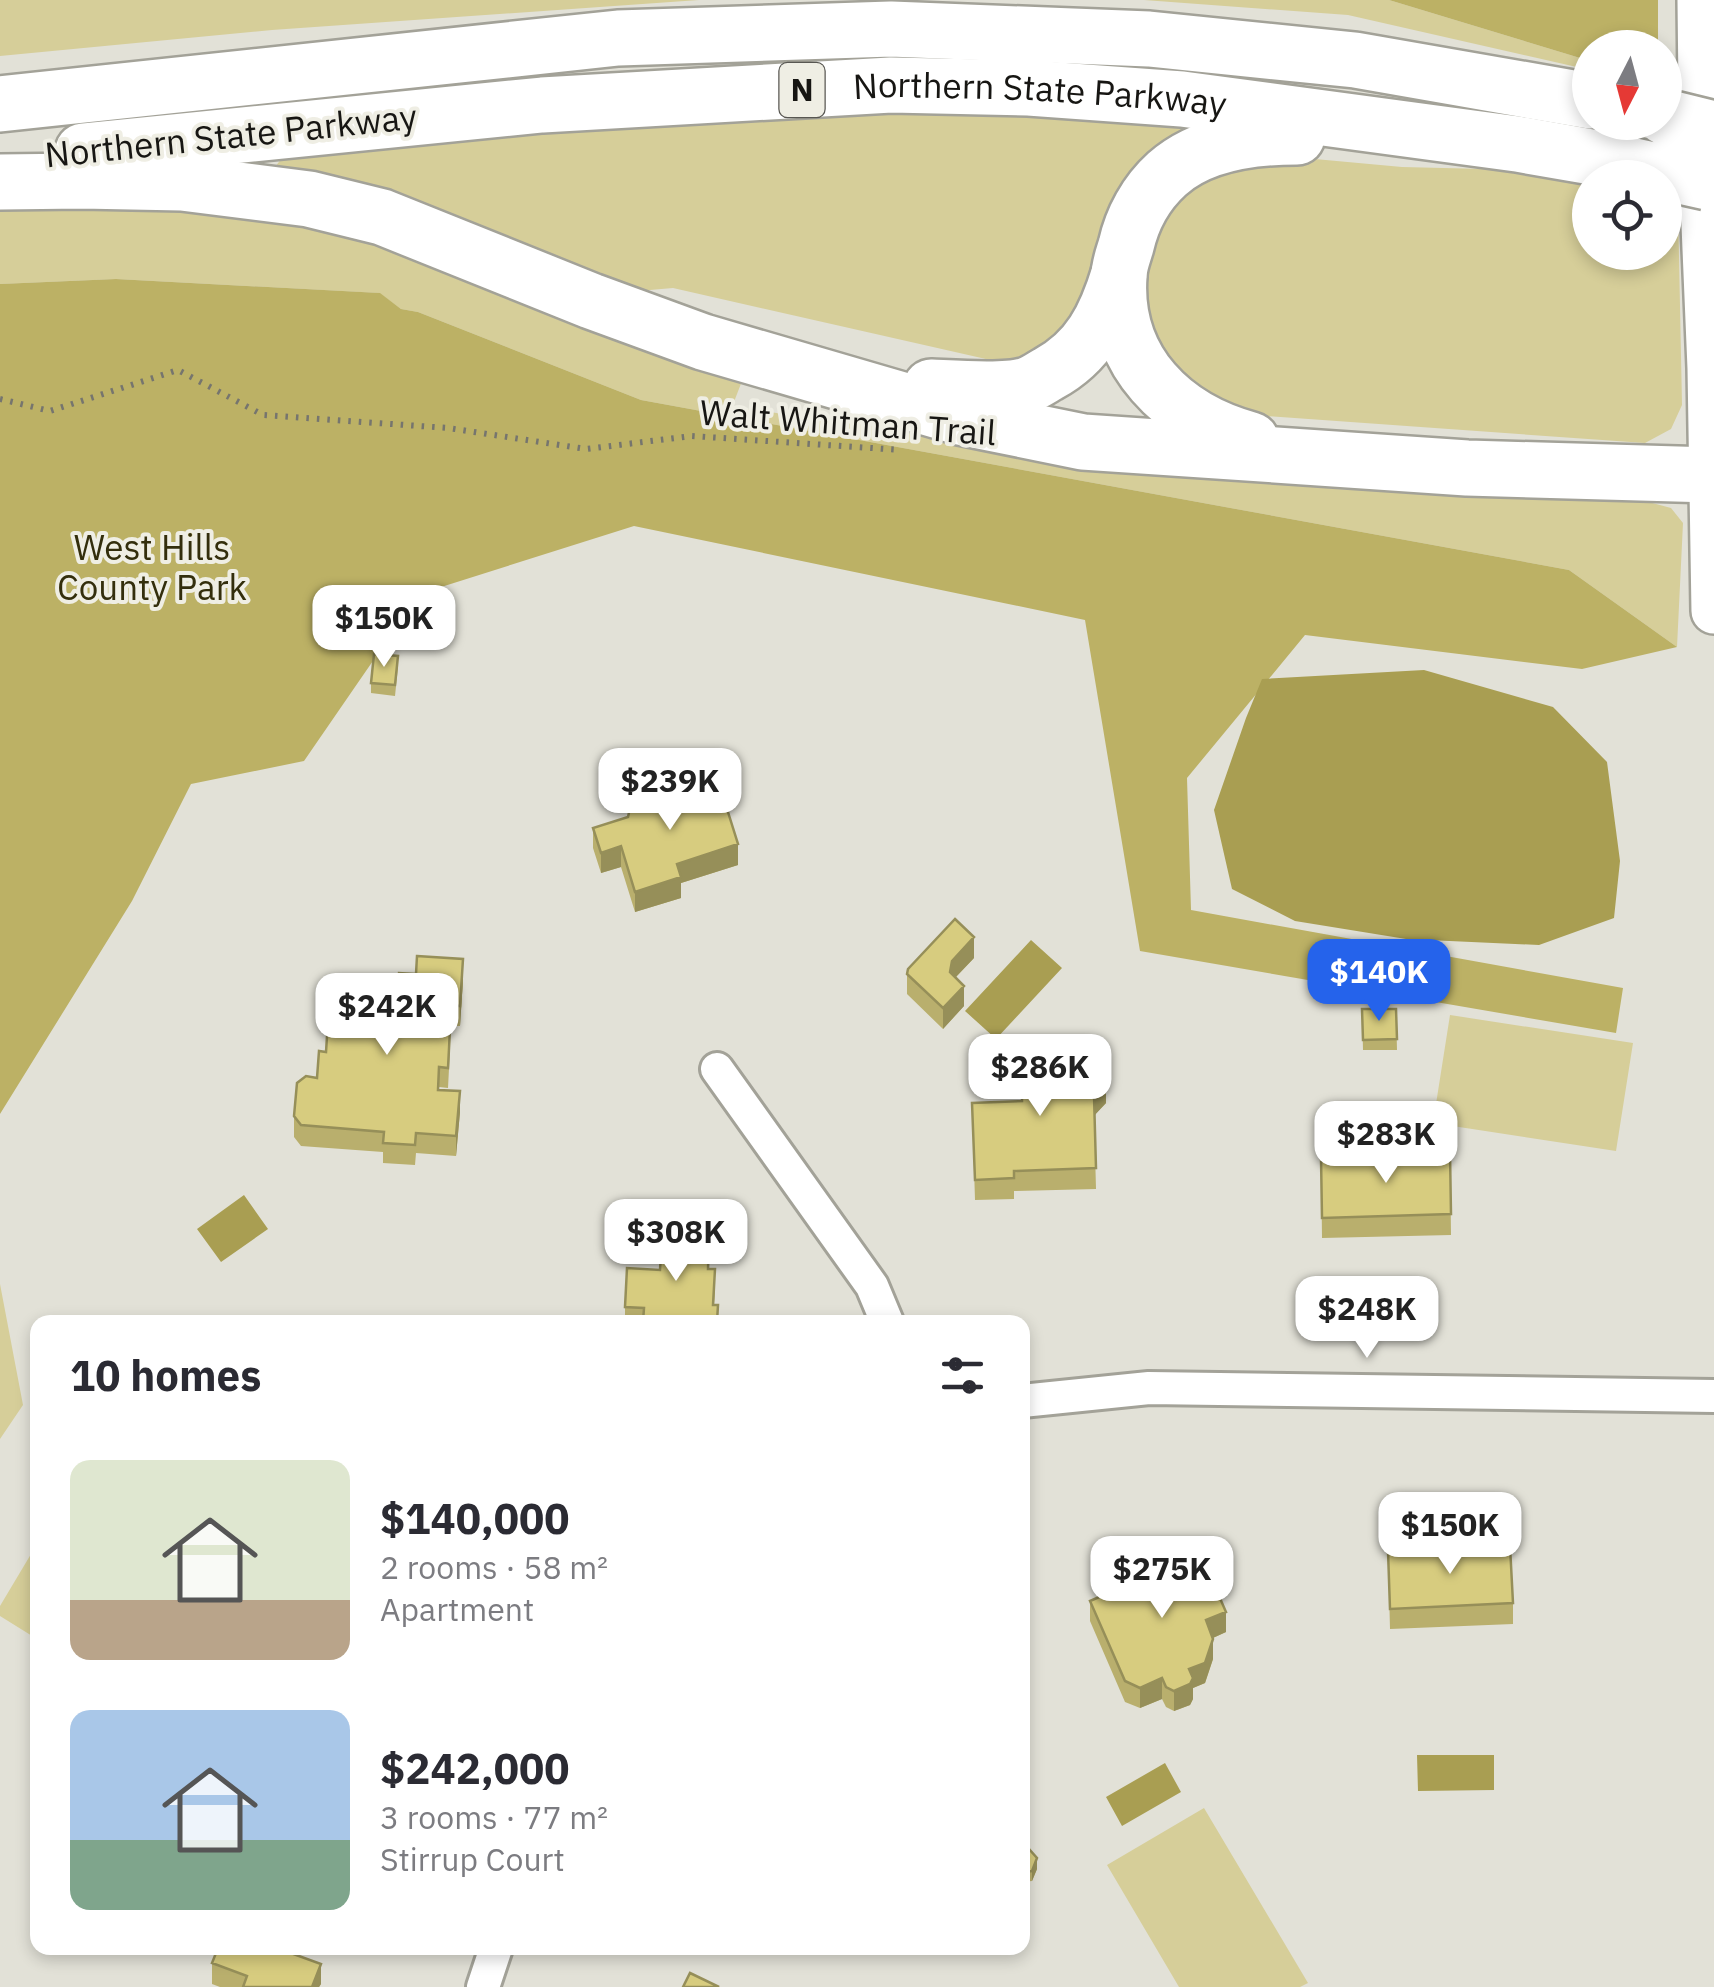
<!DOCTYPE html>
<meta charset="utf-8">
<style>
:root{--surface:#fff;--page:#f7f7f7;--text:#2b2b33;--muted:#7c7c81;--accent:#2563eb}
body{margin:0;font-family:"IBM Plex Sans",sans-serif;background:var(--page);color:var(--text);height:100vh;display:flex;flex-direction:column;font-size:38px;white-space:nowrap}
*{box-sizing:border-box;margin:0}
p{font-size:32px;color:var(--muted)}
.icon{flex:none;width:55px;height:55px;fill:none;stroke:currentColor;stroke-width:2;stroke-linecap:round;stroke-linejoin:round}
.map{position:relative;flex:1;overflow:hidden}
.details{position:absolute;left:30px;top:1315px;width:1000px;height:640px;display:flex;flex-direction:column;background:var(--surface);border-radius:20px;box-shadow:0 5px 15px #0003}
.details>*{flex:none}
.needle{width:65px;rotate:186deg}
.fabs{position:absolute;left:1572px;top:30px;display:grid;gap:20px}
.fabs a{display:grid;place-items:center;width:110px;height:110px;border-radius:50%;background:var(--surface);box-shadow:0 5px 15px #0003;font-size:50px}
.price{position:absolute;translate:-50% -85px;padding:0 22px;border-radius:20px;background:#fff;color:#222;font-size:32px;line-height:65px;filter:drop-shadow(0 2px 5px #0008)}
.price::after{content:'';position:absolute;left:50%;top:60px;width:30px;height:22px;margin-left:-15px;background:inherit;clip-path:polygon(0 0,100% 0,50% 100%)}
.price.selected{background:var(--accent);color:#fff}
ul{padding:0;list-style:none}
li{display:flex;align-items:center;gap:30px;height:250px;padding:0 40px}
li span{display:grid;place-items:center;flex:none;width:280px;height:200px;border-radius:20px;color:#555}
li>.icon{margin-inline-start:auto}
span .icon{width:120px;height:120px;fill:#fffc;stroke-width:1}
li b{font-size:42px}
h2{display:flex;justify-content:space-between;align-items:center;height:120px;padding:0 40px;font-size:42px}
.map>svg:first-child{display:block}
.green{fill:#d6ce99}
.forest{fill:#bcb165}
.water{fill:#a99e52}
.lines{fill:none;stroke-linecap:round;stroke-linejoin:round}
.street-casing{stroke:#a3a298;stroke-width:38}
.secondary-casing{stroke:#a3a298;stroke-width:50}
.highway-casing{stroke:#a3a298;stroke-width:60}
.path{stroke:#76756e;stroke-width:6;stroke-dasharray:2.5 8;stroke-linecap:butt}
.street{stroke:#fff;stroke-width:32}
.secondary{stroke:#fff;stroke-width:45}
.highway{stroke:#fff;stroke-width:55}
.highway-bridge-casing{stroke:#a3a298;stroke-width:60;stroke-linecap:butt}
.highway-bridge{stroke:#fff;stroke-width:55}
.wall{fill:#b9af6d}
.shaded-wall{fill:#968f59}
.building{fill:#d7cc7f;stroke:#968f59;stroke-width:2.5}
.labels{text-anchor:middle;stroke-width:8;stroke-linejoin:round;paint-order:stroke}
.shield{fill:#efeee4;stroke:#585752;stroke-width:2.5}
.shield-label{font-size:32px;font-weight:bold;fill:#171613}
.street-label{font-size:35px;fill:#171613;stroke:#efeee4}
.park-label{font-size:35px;fill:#332e0c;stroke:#efeee4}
</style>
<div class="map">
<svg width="1714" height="1987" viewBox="0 0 1714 1987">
<rect width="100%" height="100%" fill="#e2e1d7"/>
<path class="green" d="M 0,0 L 699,0 L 272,30 L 0,56 Z
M 1144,0 L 1389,0 L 1590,61 L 1590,70 L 1348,15 Z
M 823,111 L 1048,111 L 1198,125 L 1095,296 L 1040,357 L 1008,364 L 673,288 L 615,293 L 275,167 L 282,158 L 558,127 Z
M 1293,157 L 1402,167 L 1526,170 L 1590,186 L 1590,252 L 1665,252 L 1665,204 L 1678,207 L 1682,405 L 1671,429 L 1645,443 L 1223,413 L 1165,378 L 1129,303 L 1178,187 L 1226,161 Z
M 0,203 L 276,207 L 747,368 L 732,407 L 1335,489 L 1641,500 L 1671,508 L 1683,523 L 1677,647 L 1569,570 L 641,400 L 418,312 L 401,309 L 379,293 L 116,279 L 0,284 Z
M 1450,1015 L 1633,1043 L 1616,1151 L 1433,1123 Z
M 0,1284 L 23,1405 L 0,1439 Z
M 37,1544 L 37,1639 L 0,1616 L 0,1606 Z
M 1204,1808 L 1308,1983 L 1300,1987 L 1179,1987 L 1107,1865 Z"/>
<path class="forest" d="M 1389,0 L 1658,0 L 1658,47 L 1590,48 L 1590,61 Z
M 116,279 L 380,293 L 401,309 L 418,312 L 641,400 L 1569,570 L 1677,647 L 1582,669 L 1305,635 L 1187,778 L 1191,910 L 1623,988 L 1616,1033 L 1140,951 L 1085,620 L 634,526 L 419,594 L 304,761 L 191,784 L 132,901 L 0,1114 L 0,284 Z"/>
<path class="water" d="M 1424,670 L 1553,707 L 1607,762 L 1620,861 L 1614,918 L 1539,945 L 1406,939 L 1295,921 L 1232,889 L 1214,810 L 1246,718 L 1262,679 Z
M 1031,940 L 1062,968 L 996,1039 L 965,1011 Z
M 244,1195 L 268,1229 L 221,1262 L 197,1229 Z
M 1417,1755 L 1494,1755 L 1494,1790 L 1418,1791 Z
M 1165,1763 L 1181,1792 L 1122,1826 L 1106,1797 Z"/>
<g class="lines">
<defs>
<path id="street" d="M 717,1069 L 872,1286 L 887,1322
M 1022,1401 L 1149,1388 L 1714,1396
M 483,1987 L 496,1948"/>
<path id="secondary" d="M 1700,0 L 1702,177 L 1710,368 L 1714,611"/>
<g id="highway">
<path d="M 0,104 L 618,38 L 891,29 L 1149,39 L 1355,60 L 1590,101"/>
<path id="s1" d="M 83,151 L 542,105 L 891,85 L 1029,88 L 1182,99 L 1517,144 L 1603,159"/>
<path d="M 0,182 L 82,181 L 182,183 L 309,199 L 382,217 L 591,301 L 703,342 L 960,417 L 1083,442 L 1467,468 L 1712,475"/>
<path d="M 931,387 C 954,388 1006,392 1027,385 C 1034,383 1041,378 1048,374 C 1089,352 1106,317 1119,274"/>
<path d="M 1251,440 C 1173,419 1113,362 1119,276 C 1119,266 1123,256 1126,246 C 1132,219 1146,193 1167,174 C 1202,143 1253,137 1297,137"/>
</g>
</defs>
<use href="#street" class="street-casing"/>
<use href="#secondary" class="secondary-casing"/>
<use href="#highway" class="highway-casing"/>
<path class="path" d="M 0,399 L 50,411 L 178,370 L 263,415 L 448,428 L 586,449 L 692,436 L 901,450"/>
<use href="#street" class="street"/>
<use href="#secondary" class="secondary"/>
<use href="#highway" class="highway"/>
<defs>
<path id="highway-bridge" d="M 1665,117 L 1714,129
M 1603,159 L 1707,182"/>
</defs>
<use href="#highway-bridge" class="highway-bridge-casing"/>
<use href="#highway-bridge" class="highway-bridge"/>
</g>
<path class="wall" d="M 398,667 L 395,696 L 371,693 L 371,683 Z
M 690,786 L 738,865 L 681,883 L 681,898 L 635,912 L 621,867 L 601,873 L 593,848 L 593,828 L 628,817 L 690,793 Z
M 974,958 L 956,977 L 964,1006 L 943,1029 L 907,994 L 907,974 Z
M 463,980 L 460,1026 L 442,1025 L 450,1049 L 448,1088 L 439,1087 L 439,1090 L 460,1112 L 456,1156 L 416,1153 L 415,1165 L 383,1163 L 383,1152 L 301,1146 L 294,1137 L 294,1116 L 317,1078 L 326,1052 L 369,990 Z
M 1362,1009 L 1396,1009 L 1397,1050 L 1363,1050 Z
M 1011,1064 L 1106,1103 L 1094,1115 L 1096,1189 L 1014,1191 L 1014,1199 L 975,1200 L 972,1103 L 1022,1101 L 1022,1096 L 1011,1085 Z
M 1450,1153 L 1451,1235 L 1322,1238 L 1321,1157 Z
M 709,1269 L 715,1290 L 714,1305 L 718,1322 L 625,1322 L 625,1307 L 660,1270 Z
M 1388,1551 L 1513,1603 L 1513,1624 L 1390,1629 Z
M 1158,1560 L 1226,1632 L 1213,1638 L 1213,1659 L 1205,1683 L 1193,1688 L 1193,1699 L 1190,1705 L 1174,1711 L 1166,1707 L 1162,1699 L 1140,1708 L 1125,1702 L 1090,1621 L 1090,1601 L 1158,1572 Z
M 1022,1849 L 1037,1869 L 1032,1881 L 1022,1882 Z
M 212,1963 L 321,1984 L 319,1987 L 220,1987 L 212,1984 Z"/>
<path class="shaded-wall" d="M 738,844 L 738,865 L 681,883 L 681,898 L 635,912 L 635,892 L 677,864 Z
M 621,846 L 621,867 L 601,873 L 601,853 Z
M 974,937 L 974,958 L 952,981 L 950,972 L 952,961 Z
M 463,959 L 463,980 L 460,1026 L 460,1006 Z
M 964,986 L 964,1006 L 943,1029 L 943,1008 Z
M 1106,1083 L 1106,1103 L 1094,1116 L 1094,1096 Z
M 460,1091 L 460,1112 L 456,1156 L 456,1136 Z
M 1226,1612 L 1226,1632 L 1206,1641 L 1206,1620 Z
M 1213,1639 L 1213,1659 L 1205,1683 L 1193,1688 L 1193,1699 L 1190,1705 L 1174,1711 L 1174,1691 L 1189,1669 Z
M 1162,1678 L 1162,1699 L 1140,1708 L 1140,1688 Z
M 1037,1858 L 1037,1869 L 1032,1881 L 1032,1871 Z
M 321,1964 L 321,1984 L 319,1987 L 312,1987 Z"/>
<path class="building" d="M 374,654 L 398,656 L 395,685 L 371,683 Z
M 717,777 L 738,844 L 677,864 L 681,877 L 635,892 L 621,846 L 601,853 L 593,828 L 628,817 L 630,808 L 648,802 L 647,800 L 674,792 L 675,797 L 692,792 L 690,786 Z
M 955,919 L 974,937 L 952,961 L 950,972 L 964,986 L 943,1008 L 907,974 L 908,969 Z
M 417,956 L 463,959 L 460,1006 L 442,1004 L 440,1027 L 450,1029 L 448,1068 L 439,1067 L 438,1090 L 460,1091 L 456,1136 L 416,1133 L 415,1145 L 383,1143 L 384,1132 L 301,1125 L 294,1116 L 297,1083 L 306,1076 L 317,1078 L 319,1051 L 326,1052 L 329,1005 L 345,988 L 369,990 L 369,984 L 398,986 L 399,973 L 416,974 Z
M 1362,1009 L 1396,1009 L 1397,1039 L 1363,1040 Z
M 1073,1051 L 1106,1083 L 1094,1096 L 1096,1168 L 1014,1171 L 1014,1178 L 975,1180 L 972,1103 L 1022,1101 L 1022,1075 L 1011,1064 L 1022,1052 Z
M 1450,1153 L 1451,1214 L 1322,1218 L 1321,1157 Z
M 662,1236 L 709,1238 L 708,1269 L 715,1269 L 713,1305 L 718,1305 L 717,1322 L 643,1322 L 644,1308 L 625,1307 L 627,1268 L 660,1270 Z
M 1196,1543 L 1226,1612 L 1206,1620 L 1213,1639 L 1205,1663 L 1189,1669 L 1193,1678 L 1190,1684 L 1174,1691 L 1166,1687 L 1162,1678 L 1140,1688 L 1125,1681 L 1090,1601 L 1162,1570 L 1158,1560 Z
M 1510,1546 L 1513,1603 L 1390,1609 L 1388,1551 Z
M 1022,1849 L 1029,1849 L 1037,1858 L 1032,1871 L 1022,1872 Z
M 218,1948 L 277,1948 L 321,1964 L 312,1987 L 243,1987 L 247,1976 L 212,1963 Z
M 690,1973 L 719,1987 L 683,1987 Z"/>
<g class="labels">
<rect class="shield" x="779.5" y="63" width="45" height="54" rx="8"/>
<g class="shield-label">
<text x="802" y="101">N</text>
</g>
<g class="street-label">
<text dy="12" stroke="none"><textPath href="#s1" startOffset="960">Northern State Parkway</textPath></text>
<text transform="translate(231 136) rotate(-6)" y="12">Northern State Parkway</text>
<text transform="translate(848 423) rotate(4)" y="12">Walt Whitman Trail</text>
</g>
<g class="park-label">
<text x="152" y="560">West Hills<tspan x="152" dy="40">County Park</tspan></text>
</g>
</g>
</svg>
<div class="fabs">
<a><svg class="needle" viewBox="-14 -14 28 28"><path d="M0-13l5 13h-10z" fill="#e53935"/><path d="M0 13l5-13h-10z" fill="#7c7c81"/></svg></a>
<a><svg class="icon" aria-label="locate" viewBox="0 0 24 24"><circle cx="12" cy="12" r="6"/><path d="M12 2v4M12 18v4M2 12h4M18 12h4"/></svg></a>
</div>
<b class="price" style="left:384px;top:670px">$150K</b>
<b class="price" style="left:670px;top:833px">$239K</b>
<b class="price selected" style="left:1379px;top:1024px">$140K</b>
<b class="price" style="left:387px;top:1058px">$242K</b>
<b class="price" style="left:1040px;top:1119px">$286K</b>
<b class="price" style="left:1386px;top:1186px">$283K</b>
<b class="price" style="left:676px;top:1284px">$308K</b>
<b class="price" style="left:1367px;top:1361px">$248K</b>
<b class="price" style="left:1450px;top:1577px">$150K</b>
<b class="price" style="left:1162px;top:1621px">$275K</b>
<section class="details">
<h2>10 homes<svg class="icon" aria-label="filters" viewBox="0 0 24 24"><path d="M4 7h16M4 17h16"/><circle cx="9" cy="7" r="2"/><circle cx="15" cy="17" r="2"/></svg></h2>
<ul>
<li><span style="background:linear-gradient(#dfe7d0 70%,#b9a48a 0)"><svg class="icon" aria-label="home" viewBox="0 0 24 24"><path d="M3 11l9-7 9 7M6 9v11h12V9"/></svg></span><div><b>$140,000</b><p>2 rooms · 58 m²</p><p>Apartment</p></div></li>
<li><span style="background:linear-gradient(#a9c7e8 65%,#7fa58c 0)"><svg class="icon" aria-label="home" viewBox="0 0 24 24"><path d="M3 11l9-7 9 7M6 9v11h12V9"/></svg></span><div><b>$242,000</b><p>3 rooms · 77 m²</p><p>Stirrup Court</p></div></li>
</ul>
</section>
</div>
